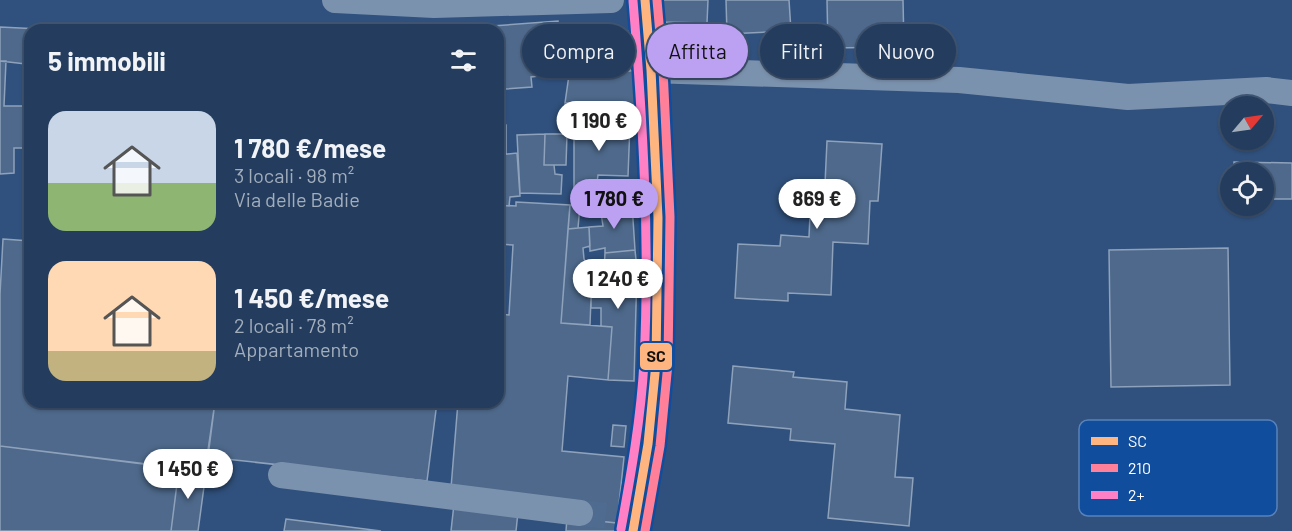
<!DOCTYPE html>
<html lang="it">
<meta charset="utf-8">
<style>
:root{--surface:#243d5e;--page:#2c4464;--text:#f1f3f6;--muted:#a3aebc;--line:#415673;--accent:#bca0f2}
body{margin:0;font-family:Barlow,sans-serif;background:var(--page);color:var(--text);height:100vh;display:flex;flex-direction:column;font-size:22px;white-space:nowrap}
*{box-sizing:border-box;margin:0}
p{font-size:20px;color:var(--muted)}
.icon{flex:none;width:33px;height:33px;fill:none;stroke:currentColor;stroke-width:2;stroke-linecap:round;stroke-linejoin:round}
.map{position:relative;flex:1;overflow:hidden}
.details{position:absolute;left:24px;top:24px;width:480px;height:384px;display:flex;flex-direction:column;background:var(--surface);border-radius:18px;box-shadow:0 2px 4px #0004,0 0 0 2px var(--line)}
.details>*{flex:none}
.banner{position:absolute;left:522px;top:24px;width:570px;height:54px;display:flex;gap:12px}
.needle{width:39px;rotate:61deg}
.controls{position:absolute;left:1220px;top:96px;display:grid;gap:12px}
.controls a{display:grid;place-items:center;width:54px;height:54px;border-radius:50%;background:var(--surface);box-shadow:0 2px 4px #0004,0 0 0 2px var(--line);font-size:30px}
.price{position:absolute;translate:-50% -51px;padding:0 14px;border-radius:21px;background:#fff;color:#222;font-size:20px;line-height:39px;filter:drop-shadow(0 2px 3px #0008)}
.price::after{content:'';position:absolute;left:50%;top:36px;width:18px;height:14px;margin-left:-9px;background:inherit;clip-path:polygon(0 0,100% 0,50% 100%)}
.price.selected{background:var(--accent);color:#111}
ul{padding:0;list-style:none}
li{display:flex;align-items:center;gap:18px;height:150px;padding:0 24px}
li span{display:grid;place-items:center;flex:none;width:168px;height:120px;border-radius:18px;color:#555}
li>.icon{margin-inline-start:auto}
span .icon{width:72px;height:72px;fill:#fffc;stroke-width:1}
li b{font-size:26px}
h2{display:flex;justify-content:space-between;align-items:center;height:72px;padding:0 24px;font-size:26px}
.pill{padding:0 21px;border-radius:27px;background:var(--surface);box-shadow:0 2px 4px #0004,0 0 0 2px var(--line);font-size:21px;line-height:54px}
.pill.selected{background:var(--accent);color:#111}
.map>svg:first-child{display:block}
.building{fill:#4e698b;stroke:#8fa2bb;stroke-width:1.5}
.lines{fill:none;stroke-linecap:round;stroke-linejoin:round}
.minor-tunnel{stroke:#4f6b90;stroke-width:26;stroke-dasharray:26 13;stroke-linecap:butt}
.minor{stroke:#7b92ae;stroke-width:26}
.bus-1-casing{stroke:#104d9d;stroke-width:14}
.bus-2-casing{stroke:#104d9d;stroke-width:14}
.bus-3-casing{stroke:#104d9d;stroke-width:14}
.bus-1{stroke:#ffb580;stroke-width:9}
.bus-2{stroke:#ff8098;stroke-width:9}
.bus-3{stroke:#ff80c5;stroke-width:9}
.key{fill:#104d9d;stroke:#5882ba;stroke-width:1.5}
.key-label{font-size:16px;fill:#fff}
.line-badge{stroke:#104d9d;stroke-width:2}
.pale-badge-label{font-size:16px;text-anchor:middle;font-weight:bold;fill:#111}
</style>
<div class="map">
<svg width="1292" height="531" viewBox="0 0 1292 531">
<rect width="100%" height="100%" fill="#30517d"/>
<path class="building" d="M 660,0 L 708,0 L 707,23 L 659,22 Z
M 726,0 L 789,0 L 791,31 L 727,34 Z
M 827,0 L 903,0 L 904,47 L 828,48 Z
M 558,21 L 558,47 L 553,47 L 554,74 L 531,77 L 532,87 L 505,89 L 504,79 L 498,80 L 498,30 L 492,30 L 492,26 Z
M 368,24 L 406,26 L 406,30 L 367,30 Z
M 575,25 L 601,28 L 599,45 L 572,44 Z
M 492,26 L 492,30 L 429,30 L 429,27 Z
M 0,27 L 60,30 L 30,30 L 30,64 L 26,64 L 0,61 Z
M 601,28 L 637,32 L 636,52 L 598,51 Z
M 663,40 L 732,43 L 731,59 L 663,56 Z
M 572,44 L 599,45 L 595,75 L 569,75 Z
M 598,51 L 631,52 L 630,71 L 595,75 Z
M 0,61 L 6,61 L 4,106 L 24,106 L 23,148 L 14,148 L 14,173 L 0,174 Z
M 26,64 L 30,64 L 30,107 L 24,106 Z
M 638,70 L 635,124 L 604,125 L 603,117 L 591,117 L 591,102 L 565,103 L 569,75 L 595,75 Z
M 603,117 L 604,125 L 630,124 L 628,176 L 598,175 L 596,191 L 574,191 L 574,119 Z
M 506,125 L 506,154 L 498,155 L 498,126 Z
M 545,134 L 544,165 L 554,165 L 555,174 L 562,175 L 561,194 L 520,193 L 517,135 Z
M 545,134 L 567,134 L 566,165 L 544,165 Z
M 827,141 L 882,144 L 878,201 L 870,201 L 868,244 L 833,242 L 831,295 L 788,293 L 788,301 L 735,298 L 738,244 L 780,246 L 781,235 L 809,237 L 811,193 L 818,194 L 819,184 L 825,184 Z
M 517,153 L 520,196 L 510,197 L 509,206 L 499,205 L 498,155 Z
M 1234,162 L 1292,163 L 1292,199 L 1263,199 L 1263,172 L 1234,172 Z
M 516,202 L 570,205 L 561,323 L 612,327 L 608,380 L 568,376 L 562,451 L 624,457 L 617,523 L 580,519 L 451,488 L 458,402 L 498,402 L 498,314 L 509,315 L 513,245 L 498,244 L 498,205 L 516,206 Z
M 632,204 L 635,250 L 605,253 L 605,248 L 590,251 L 589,227 L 603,226 L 600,207 Z
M 570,205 L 580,205 L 578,228 L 568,229 Z
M 589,227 L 590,246 L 583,248 L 584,259 L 592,271 L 590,325 L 561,323 L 568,229 Z
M 3,239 L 30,241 L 30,402 L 215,402 L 206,472 L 0,446 L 0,294 Z
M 1228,248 L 1230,385 L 1111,387 L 1109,250 Z
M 635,250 L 637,269 L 634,381 L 608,380 L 612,327 L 601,326 L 601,308 L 591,308 L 592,271 L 604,271 L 605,253 Z
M 733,366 L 794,372 L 793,377 L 847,382 L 845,409 L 900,415 L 895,477 L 913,478 L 909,526 L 828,518 L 835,444 L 790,440 L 791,429 L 728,423 Z
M 215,402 L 437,402 L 427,481 L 207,457 Z
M 613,425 L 626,426 L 624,447 L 611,446 Z
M 0,446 L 179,468 L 171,531 L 0,531 Z
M 179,468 L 206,472 L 198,531 L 171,531 Z
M 454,504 L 518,512 L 516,531 L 451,531 Z
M 567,518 L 617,523 L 616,531 L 566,531 Z
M 286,519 L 381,531 L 284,531 Z"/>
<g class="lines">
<path class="minor-tunnel" d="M 580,513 L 618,517"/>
<path class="minor" d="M 335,0 L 434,5 L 611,0
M 651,70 L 959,80 L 1128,97 L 1266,90 L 1292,93
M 281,475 L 580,513
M 633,531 L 648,444 L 656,363 L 658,218 L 651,70 L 645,0"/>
<defs>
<path id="bus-1" d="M 633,531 L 648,444 L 656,363 L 658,218 L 651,70 L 645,0"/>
<path id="bus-2" d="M 645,531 L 660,446 L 668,363 L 670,217 L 663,69 L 657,0"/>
<path id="bus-3" d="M 621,529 C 631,474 641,418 644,362 C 650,242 643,121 633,1"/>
</defs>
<use href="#bus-1" class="bus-1-casing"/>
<use href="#bus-2" class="bus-2-casing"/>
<use href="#bus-3" class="bus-3-casing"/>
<use href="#bus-1" class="bus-1"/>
<use href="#bus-2" class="bus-2"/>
<use href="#bus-3" class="bus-3"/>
</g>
<rect x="1079" y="420" width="198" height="96" rx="9" class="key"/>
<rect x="1091" y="437" width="27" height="8" fill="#ffb580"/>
<rect x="1091" y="464" width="27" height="8" fill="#ff8098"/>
<rect x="1091" y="491" width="27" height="8" fill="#ff80c5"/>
<g class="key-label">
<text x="1128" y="447">SC</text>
<text x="1128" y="474">210</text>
<text x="1128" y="501">2+</text>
</g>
<rect class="line-badge" x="639" y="342" width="34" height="29" rx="6" fill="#ffb580"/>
<g class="pale-badge-label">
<text x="656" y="362">SC</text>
</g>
</svg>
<div class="controls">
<a><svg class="needle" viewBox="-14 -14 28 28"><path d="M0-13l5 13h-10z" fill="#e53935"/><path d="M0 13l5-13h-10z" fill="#a3aebc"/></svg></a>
<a><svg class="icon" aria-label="locate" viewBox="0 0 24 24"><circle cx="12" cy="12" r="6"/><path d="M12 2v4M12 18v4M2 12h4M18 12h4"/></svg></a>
</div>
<b class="price" style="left:599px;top:152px">1 190 €</b>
<b class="price selected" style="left:614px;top:230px">1 780 €</b>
<b class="price" style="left:817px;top:230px">869 €</b>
<b class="price" style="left:618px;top:310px">1 240 €</b>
<b class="price" style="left:188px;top:500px">1 450 €</b>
<div class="banner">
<a class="pill">Compra</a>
<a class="pill selected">Affitta</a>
<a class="pill">Filtri</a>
<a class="pill">Nuovo</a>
</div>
<section class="details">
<h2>5 immobili<svg class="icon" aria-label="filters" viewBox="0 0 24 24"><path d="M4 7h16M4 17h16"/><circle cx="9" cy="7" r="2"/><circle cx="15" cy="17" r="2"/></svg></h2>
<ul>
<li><span style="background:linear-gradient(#c9d6e8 60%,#8fb573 0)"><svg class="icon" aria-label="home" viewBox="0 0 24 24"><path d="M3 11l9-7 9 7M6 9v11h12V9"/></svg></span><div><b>1 780 €/mese</b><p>3 locali · 98 m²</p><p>Via delle Badie</p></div></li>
<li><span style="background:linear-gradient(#ffd9b3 75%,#c2b280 0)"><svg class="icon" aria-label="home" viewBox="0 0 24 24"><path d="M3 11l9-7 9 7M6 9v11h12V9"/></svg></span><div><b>1 450 €/mese</b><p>2 locali · 78 m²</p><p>Appartamento</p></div></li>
</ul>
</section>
</div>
